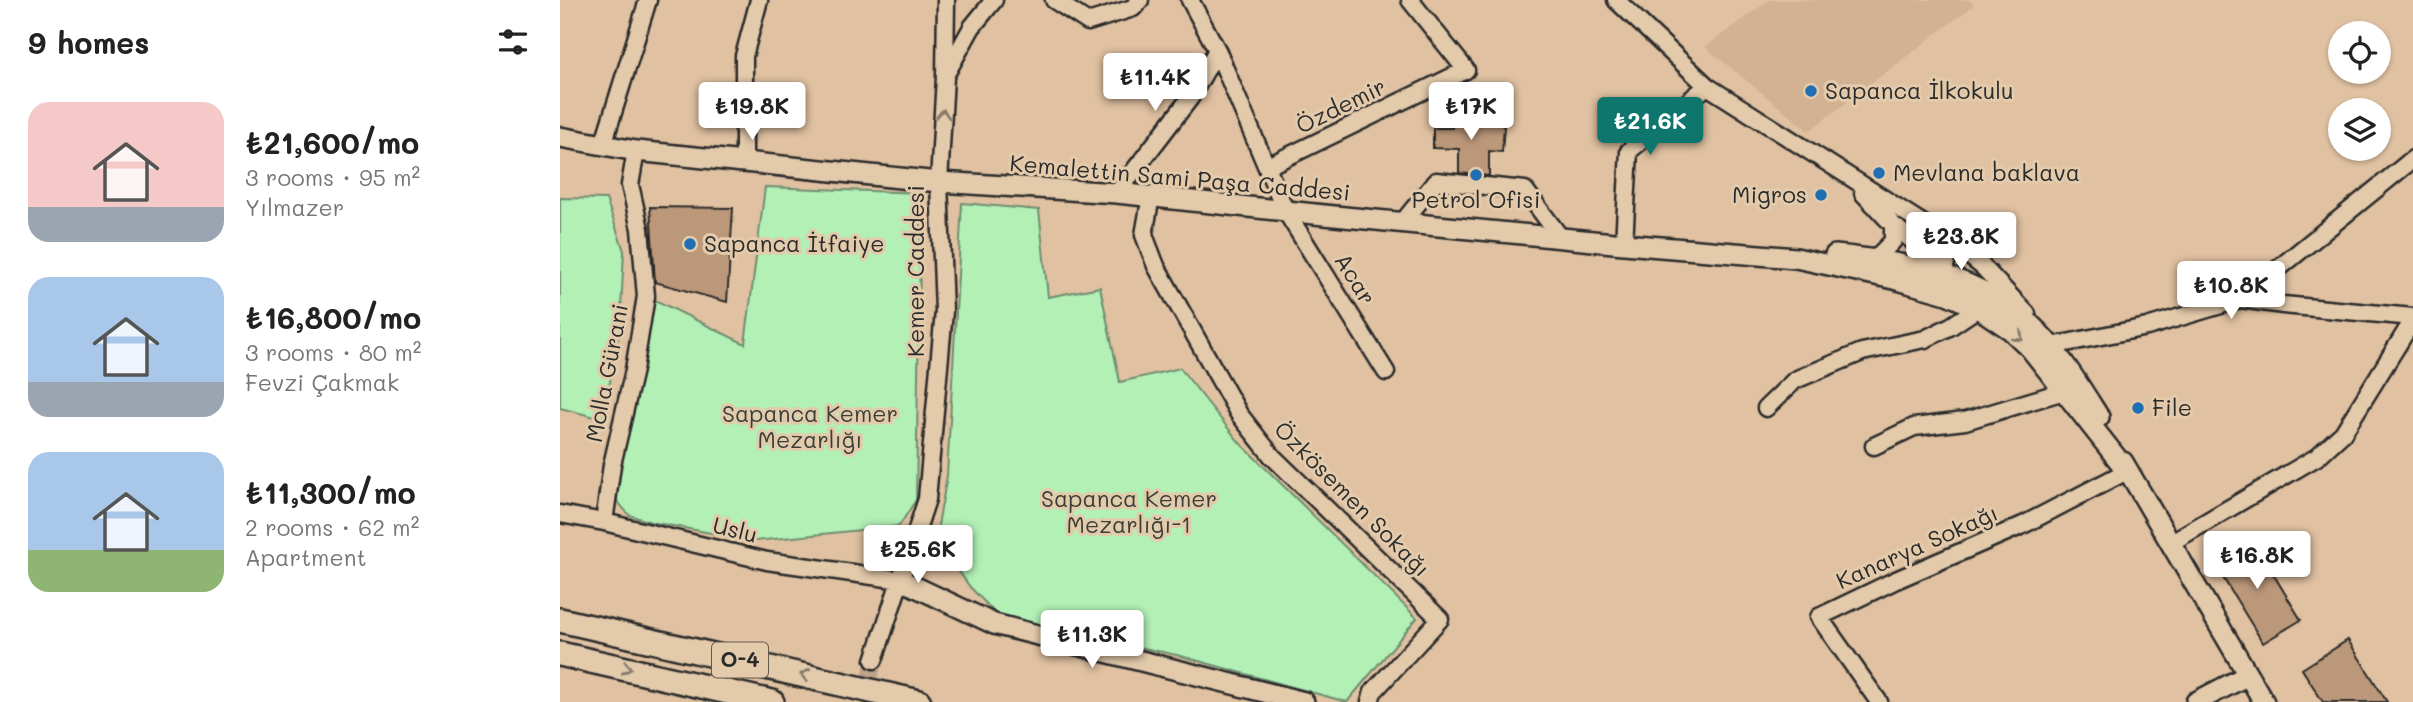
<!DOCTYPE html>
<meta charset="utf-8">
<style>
:root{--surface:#fff;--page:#f6f6f6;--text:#222;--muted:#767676;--accent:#0f766e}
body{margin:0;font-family:Mali,sans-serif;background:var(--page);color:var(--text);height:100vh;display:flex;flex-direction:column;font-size:26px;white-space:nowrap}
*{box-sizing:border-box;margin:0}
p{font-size:23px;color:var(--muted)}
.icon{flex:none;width:38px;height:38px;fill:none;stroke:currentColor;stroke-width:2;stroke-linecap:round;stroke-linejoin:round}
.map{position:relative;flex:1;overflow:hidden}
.details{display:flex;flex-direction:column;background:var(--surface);width:560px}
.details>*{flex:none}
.tools{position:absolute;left:1768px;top:21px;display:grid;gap:14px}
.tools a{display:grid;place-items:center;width:63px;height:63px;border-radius:50%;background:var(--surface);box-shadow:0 2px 5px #0004;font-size:35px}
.price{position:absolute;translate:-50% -60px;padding:0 16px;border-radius:7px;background:#fff;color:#222;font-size:23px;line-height:46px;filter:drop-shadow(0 2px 4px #0008)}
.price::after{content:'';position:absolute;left:50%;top:42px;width:21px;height:16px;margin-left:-10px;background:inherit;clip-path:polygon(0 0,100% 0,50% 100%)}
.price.current{background:var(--accent);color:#fff}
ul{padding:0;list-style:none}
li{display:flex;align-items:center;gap:21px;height:175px;padding:0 28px}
li span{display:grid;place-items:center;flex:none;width:196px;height:140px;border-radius:21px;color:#555}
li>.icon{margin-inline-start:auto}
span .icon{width:84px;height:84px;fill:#fffc;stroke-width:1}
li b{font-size:30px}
h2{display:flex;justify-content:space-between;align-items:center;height:84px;padding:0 28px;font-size:30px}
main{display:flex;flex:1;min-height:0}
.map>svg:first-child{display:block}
.built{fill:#d2b293}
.green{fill:#b2f0b6;stroke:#6e8e70;stroke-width:2}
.building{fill:#bc987a;stroke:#2b2b2b;stroke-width:2}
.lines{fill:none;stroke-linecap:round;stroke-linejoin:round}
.minor-tunnel{stroke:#bca389;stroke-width:16;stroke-dasharray:16 8;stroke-linecap:butt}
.minor-casing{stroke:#2b2b2b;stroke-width:21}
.major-casing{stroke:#2b2b2b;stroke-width:24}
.highway-casing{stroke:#2b2b2b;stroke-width:28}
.minor{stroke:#e3caab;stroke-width:16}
.major{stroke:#e3caab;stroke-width:19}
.highway{stroke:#e3caab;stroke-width:23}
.oneway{stroke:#877a6b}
.poi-dot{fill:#1f6fb2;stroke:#e3caab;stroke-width:2.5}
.labels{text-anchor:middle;stroke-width:6;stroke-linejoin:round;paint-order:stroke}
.shield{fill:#e3caab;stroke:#625b51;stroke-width:2}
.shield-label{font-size:21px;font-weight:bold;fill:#2b2b2b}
.poi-label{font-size:23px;fill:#2b2b2b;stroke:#e3caab;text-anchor:start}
.street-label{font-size:23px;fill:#2b2b2b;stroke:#e3caab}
.park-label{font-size:23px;fill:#383f39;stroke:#e3caab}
</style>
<main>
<section class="details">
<h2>9 homes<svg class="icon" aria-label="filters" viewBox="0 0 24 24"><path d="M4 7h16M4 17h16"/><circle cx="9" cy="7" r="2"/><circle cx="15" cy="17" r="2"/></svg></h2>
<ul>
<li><span style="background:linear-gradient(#f6c9c9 75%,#9aa5b1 0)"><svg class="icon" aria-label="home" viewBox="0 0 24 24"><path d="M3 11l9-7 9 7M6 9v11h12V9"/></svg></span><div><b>₺21,600/mo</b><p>3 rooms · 95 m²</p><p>Yılmazer</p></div></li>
<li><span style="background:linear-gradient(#a9c7e8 75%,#9aa5b1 0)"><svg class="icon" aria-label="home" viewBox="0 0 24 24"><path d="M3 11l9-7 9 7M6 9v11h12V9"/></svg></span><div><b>₺16,800/mo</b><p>3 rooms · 80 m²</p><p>Fevzi Çakmak</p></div></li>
<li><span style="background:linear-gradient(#a9c7e8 70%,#8fb573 0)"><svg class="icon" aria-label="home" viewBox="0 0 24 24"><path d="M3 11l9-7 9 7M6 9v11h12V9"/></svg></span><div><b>₺11,300/mo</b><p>2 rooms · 62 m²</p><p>Apartment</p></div></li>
</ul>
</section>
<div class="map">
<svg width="1853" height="702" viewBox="0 0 1853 702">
<rect width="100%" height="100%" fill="#e0c1a1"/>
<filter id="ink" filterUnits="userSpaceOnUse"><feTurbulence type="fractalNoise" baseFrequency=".0143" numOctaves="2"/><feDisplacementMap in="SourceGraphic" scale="14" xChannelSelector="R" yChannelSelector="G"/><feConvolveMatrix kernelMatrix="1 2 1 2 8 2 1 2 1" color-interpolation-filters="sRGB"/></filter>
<g filter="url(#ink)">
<path class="built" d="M 1209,0 L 1410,0 L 1414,5 L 1249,131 L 1145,47 Z"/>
<path class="green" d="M 205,187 L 361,193 L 356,500 L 339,526 L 195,541 L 91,522 L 69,515 L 57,501 L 59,475 L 95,300 L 185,344 Z
M 0,198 L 46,199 L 64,251 L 60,328 L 43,419 L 0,408 Z
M 402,203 L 479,210 L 488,297 L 540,287 L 560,382 L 620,368 L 680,443 L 857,618 L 787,702 L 621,656 L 439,617 L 410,587 L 386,553 L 377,531 L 387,476 Z"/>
<path class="building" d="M 893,113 L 921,115 L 922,119 L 934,119 L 944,127 L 942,152 L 929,151 L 929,176 L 899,173 L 899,149 L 873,148 L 873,128 L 892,128 Z
M 90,207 L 173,208 L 167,302 L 95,282 Z
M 1692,539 L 1741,620 L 1703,643 L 1654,563 Z
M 1788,640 L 1827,702 L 1763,702 L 1742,669 Z"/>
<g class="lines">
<path class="minor-tunnel" d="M 305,702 L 314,660"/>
<defs>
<path id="minor" d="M 494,0 L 528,22 L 573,8 L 580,0
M 630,0 L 657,50 L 725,210 L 826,372
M 1056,0 L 1147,86 L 1392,242 L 1423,267 L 1467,314
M 386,74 L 412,27 L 434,0
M 43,145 L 88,0
M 184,162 L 184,56 L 199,0
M 708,166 L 906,70 L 850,0
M 557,193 L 630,98 L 657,50
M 1303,193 L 1333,225 L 1333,241 L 1315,259
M 591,196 L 584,235 L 596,266 L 679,414 L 712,456 L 880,619 L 813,692 L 810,702
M 842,223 L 876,181 L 965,190 L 1001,238
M 1333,225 L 1354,242 L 1383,276
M 1064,244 L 1069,151 L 1147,86
M 1375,278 C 1391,268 1387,251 1382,236
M 1681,299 L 1853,159
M 1491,346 L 1587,327 L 1681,299 L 1723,305 L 1853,317
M 1206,408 L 1235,380 L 1302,352 L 1365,339 L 1391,326 L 1418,308
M 1314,446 L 1354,427 L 1405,421 L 1504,391
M 0,514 L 44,522 L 207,561 L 341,580
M 44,522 L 52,465 L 74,370 L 86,296 L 80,229 L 70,185 L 76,151
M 1610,543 L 1757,457 L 1783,433 L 1853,320
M 314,660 L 367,499 L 384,311 L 379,182 L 385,77 L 386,0
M 1319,702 L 1259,617 L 1336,580 L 1463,525 L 1567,471"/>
<path id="major" d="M 0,137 L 76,151 L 379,182 L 557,193 L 764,215 L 1064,244 L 1236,258 L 1334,279 L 1387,294 L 1418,308 L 1451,330 L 1470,348 L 1567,471
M 1275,255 C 1347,262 1423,276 1476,330 C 1501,355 1520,387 1539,417
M 1563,462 L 1704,702
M 341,580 L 434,624 L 744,702
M 1636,702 L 1688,675"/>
<path id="highway" d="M 0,620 L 359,702
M 0,654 L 212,702"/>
</defs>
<use href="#minor" class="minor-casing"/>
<use href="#major" class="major-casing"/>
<use href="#highway" class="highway-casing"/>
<use href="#minor" class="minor"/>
<use href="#major" class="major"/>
<use href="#highway" class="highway"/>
</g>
<defs><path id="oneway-chevron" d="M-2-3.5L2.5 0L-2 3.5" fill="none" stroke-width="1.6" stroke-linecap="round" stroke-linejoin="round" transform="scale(1.75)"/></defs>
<g class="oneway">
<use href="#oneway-chevron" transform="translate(383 114) rotate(-87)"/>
<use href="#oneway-chevron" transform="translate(1459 337) rotate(43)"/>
<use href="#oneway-chevron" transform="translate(67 668) rotate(12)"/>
<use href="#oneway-chevron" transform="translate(245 675) rotate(-167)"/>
</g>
</g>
<g class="poi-dot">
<circle cx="1251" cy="91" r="7"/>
<circle cx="1319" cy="173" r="7"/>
<circle cx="916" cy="175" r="7"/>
<circle cx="1261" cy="195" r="7"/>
<circle cx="130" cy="244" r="7"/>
<circle cx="1578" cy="408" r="7"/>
</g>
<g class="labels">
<rect class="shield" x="152" y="642.5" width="56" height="35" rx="5"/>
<g class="shield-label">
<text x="180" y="667">O-4</text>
</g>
<g class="poi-label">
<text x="1265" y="99">Sapanca İlkokulu</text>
<text x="1333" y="181">Mevlana baklava</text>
<text x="1247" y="203" text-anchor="end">Migros</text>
<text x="916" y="208" text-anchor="middle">Petrol Ofisi</text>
<text x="144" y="252">Sapanca İtfaiye</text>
<text x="1592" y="416">File</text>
</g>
<g class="street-label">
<text transform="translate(781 106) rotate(-26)" y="8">Özdemir</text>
<text transform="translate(620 178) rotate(5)" y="8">Kemalettin Sami Paşa Caddesi</text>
<text transform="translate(356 271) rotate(-90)" y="8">Kemer Caddesi</text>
<text transform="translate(795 279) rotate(58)" y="8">Acar</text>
<text transform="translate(47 373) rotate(-79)" y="8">Molla Gürani</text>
<text transform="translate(792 499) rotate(45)" y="8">Özkösemen Sokağı</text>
<text transform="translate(175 530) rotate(14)" y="8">Uslu</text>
<text transform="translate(1357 547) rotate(-24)" y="8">Kanarya Sokağı</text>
</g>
<g class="park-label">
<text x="250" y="422">Sapanca Kemer<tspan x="250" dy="26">Mezarlığı</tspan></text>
<text x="569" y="507">Sapanca Kemer<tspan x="569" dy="26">Mezarlığı-1</tspan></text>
</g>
</g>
</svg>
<div class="tools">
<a><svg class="icon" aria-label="locate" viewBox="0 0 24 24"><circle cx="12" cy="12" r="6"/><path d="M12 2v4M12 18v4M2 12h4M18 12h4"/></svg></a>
<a><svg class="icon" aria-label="layers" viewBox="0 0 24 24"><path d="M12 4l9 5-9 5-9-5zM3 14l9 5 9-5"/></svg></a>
</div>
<b class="price" style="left:595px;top:113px">₺11.4K</b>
<b class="price" style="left:192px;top:142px">₺19.8K</b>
<b class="price" style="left:911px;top:142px">₺17K</b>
<b class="price current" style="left:1090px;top:157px">₺21.6K</b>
<b class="price" style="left:1401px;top:272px">₺23.8K</b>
<b class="price" style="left:1671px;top:321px">₺10.8K</b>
<b class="price" style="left:358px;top:585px">₺25.6K</b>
<b class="price" style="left:1697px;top:591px">₺16.8K</b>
<b class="price" style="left:532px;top:670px">₺11.3K</b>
</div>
</main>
